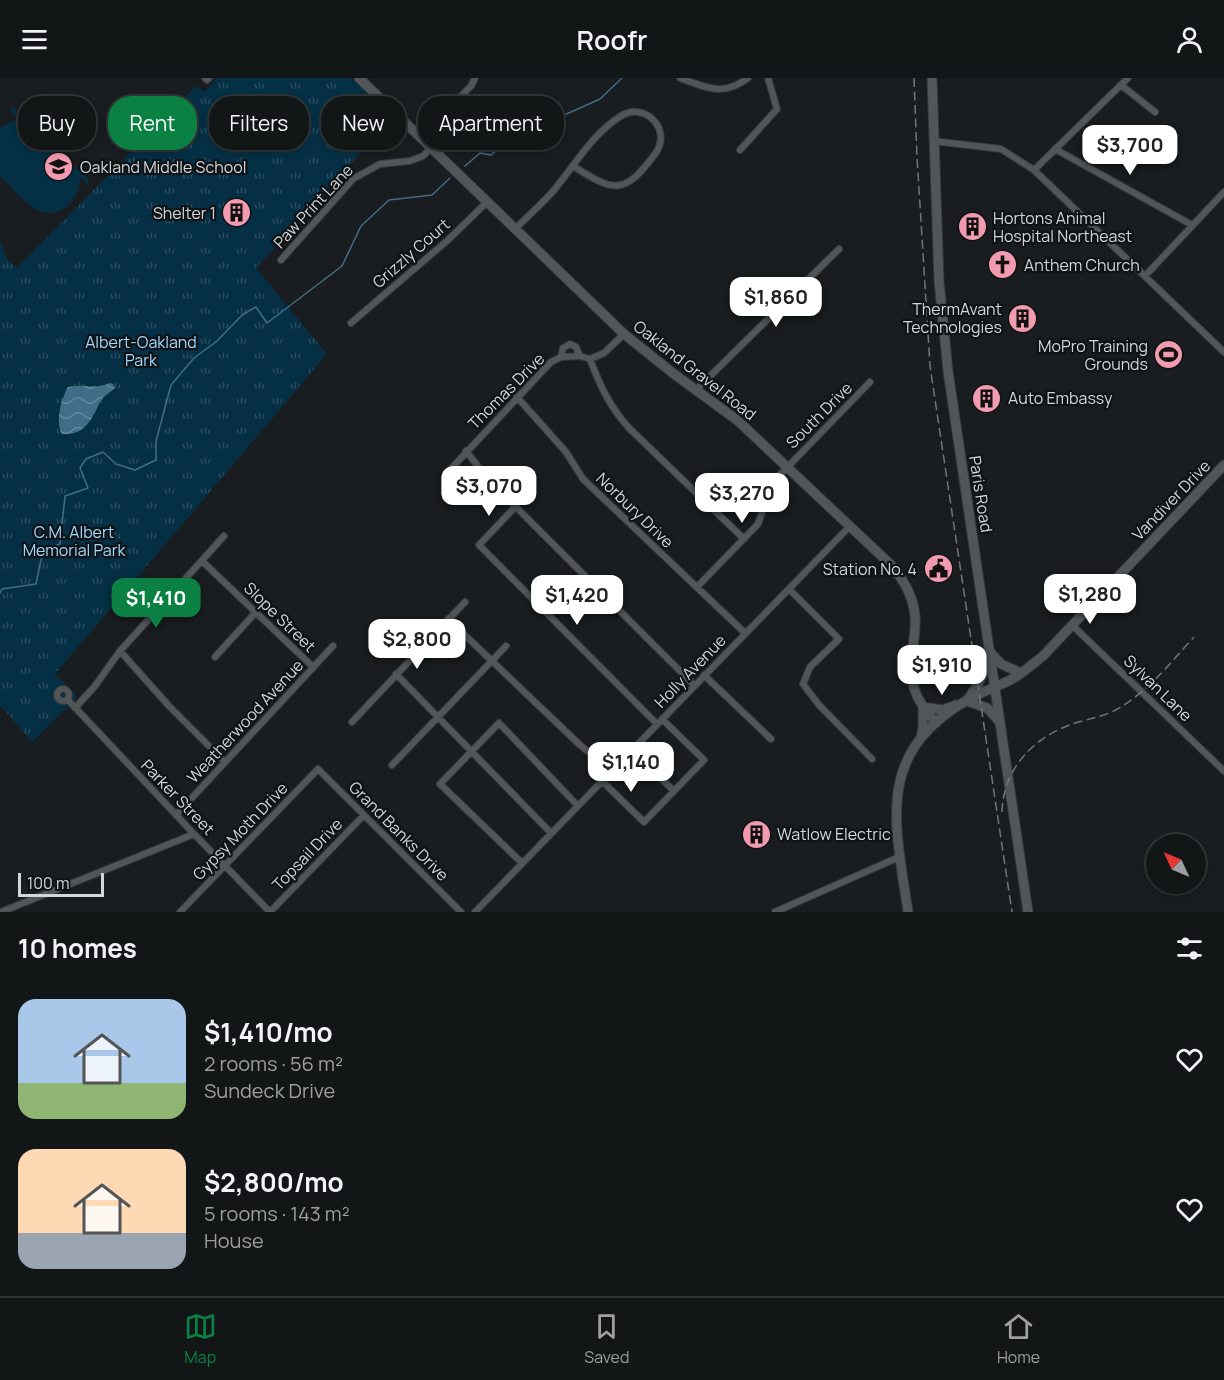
<!DOCTYPE html>
<meta charset="utf-8">
<style>
:root{--surface:#131617;--page:#1c1f20;--text:#f1f3f6;--muted:#9d9fa1;--line:#323536;--accent:#0b8043}
body{margin:0;font-family:Manrope,sans-serif;background:var(--page);color:var(--text);height:100vh;display:flex;flex-direction:column;font-size:22px;white-space:nowrap}
*{box-sizing:border-box;margin:0}
p{font-size:20px;color:var(--muted)}
.icon{flex:none;width:33px;height:33px;fill:none;stroke:currentColor;stroke-width:2;stroke-linecap:round;stroke-linejoin:round}
.map{position:relative;height:834px;overflow:hidden}
.details{display:flex;flex-direction:column;background:var(--surface);flex:1}
.details>*{flex:none}
.top-card{position:absolute;left:18px;top:18px;width:600px;height:54px;display:flex;gap:12px}
.needle{width:39px;rotate:314deg}
.buttons{position:absolute;left:1146px;top:756px;display:grid;gap:12px}
.buttons a{display:grid;place-items:center;width:60px;height:60px;border-radius:50%;background:var(--surface);box-shadow:0 3px 9px #0003,0 0 0 2px var(--line);font-size:30px}
.scale{position:absolute;left:18px;bottom:15px;width:86px;box-sizing:border-box;padding-left:6px;border:3px solid #d4d7d9;border-top:0;font-size:16px;line-height:21px;white-space:nowrap;color:#d4d7d9;-webkit-text-stroke:4px #101316;paint-order:stroke}
.price{position:absolute;translate:-50% -51px;padding:0 14px;border-radius:12px;background:#fff;color:#222;font-size:20px;line-height:39px;filter:drop-shadow(0 2px 3px #0008)}
.price::after{content:'';position:absolute;left:50%;top:36px;width:18px;height:14px;margin-left:-9px;background:inherit;clip-path:polygon(0 0,100% 0,50% 100%)}
.price.current{background:var(--accent);color:#fff}
ul{padding:0;list-style:none}
li{display:flex;align-items:center;gap:18px;height:150px;padding:0 18px}
li span{display:grid;place-items:center;flex:none;width:168px;height:120px;border-radius:18px;color:#555}
li>.icon{margin-inline-start:auto}
span .icon{width:72px;height:72px;fill:#fffc;stroke-width:1}
li b{font-size:26px}
h2{display:flex;justify-content:space-between;align-items:center;height:72px;padding:0 18px;font-size:26px}
.tag{padding:0 21px;border-radius:24px;background:var(--surface);box-shadow:0 3px 9px #0003,0 0 0 2px var(--line);font-size:21px;line-height:54px}
.tag.current{background:var(--accent);color:#fff}
header{display:flex;justify-content:space-between;align-items:center;height:78px;padding:0 18px;background:var(--surface);font-size:27px;font-weight:600}
.dock{display:flex;justify-content:space-around;align-items:center;height:84px;border-top:2px solid var(--line);background:var(--surface);font-size:16px;color:var(--muted)}
.dock a{display:grid;justify-items:center;gap:3px}
.dock .current{color:var(--accent)}
.map>svg:first-child{display:block}
.grass{fill:#052f44}
.park{fill:url(#park-tufts)}
.water{fill:url(#water-waves)}
.lines{fill:none;stroke-linecap:round;stroke-linejoin:round}
.stream{stroke:#426d87;stroke-width:1.5}
.street-casing{stroke:#36393b;stroke-width:8}
.secondary-casing{stroke:#36393b;stroke-width:11}
.street{stroke:#525659;stroke-width:6}
.secondary{stroke:#525659;stroke-width:9}
.rail{stroke:#737678;stroke-width:1.5;stroke-dasharray:9 4.5;stroke-linecap:butt}
.labels{text-anchor:middle;stroke-width:4.5;stroke-linejoin:round;paint-order:stroke}
.poi-label{font-size:16px;fill:#d4d7d9;stroke:#101316;text-anchor:start}
.street-label{font-size:16px;fill:#d4d7d9;stroke:#101316}
.park-label{font-size:16px;fill:#a2d9fc;stroke:#101316}
</style>
<header><svg class="icon" aria-label="menu" viewBox="0 0 24 24"><path d="M4 6h16M4 12h16M4 18h16"/></svg>Roofr<svg class="icon" aria-label="person" viewBox="0 0 24 24"><circle cx="12" cy="8" r="4"/><path d="M4 21q1-7 8-7t8 7"/></svg></header>
<div class="map">
<svg width="1224" height="834" viewBox="0 0 1224 834">
<defs>
<pattern id="park-tufts" width="24" height="20" patternUnits="userSpaceOnUse" patternTransform="scale(1.5)"><rect width="24" height="20" fill="#052f44"/><path d="M3 7l-1-3M5 7V3M7 7l1-3M15 17l-1-3M17 17v-4M19 17l1-3" fill="none" stroke="#294c5e"/></pattern>
<pattern id="water-waves" width="16" height="10" patternUnits="userSpaceOnUse" patternTransform="scale(1.5)"><rect width="16" height="10" fill="#426d87"/><path d="M0 5q4-4 8 0t8 0" fill="none" stroke="#65889d"/></pattern>
</defs>
<rect width="100%" height="100%" fill="#191d1f"/>
<path class="grass" d="M 13,29 L 90,103 L 87,106 L 80,99 C 79,111 76,121 66,129 C 41,149 16,114 0,98 L 0,49 L 18,41 L 9,32 Z"/>
<path class="park" d="M 217,0 L 351,0 L 393,39 L 256,190 L 327,276 L 55,596 L 78,619 L 32,664 L 0,627 L 0,161 L 7,181 L 17,190 L 196,8 L 204,14 Z"/>
<path class="water" d="M 110,305 L 113,306 L 115,310 C 110,315 103,318 100,324 C 92,341 85,358 62,356 C 55,344 61,321 68,309 C 84,305 92,312 110,305 Z"/>
<g class="lines">
<path class="stream" d="M 465,88 L 480,75 L 491,77 L 499,70 L 508,71 L 513,62 L 527,64 L 543,50 L 562,38 L 600,21 L 622,0
M 0,515 L 2,511 L 36,506 L 43,472 L 60,466 L 65,418 L 88,410 L 80,390 L 86,381 L 103,374 L 116,386 L 135,392 L 156,382 L 156,363 L 171,307 L 194,280 L 217,263 L 242,237 L 256,229 L 267,245 L 342,188 L 361,148 L 389,122 L 432,117 L 450,100"/>
<defs>
<path id="street" d="M 205,0 L 207,2 L 209,0
M 680,0 C 708,10 722,19 748,0
M 1121,7 L 1155,34
M 421,59 L 471,8 L 475,0
M 933,63 L 1001,71 L 1034,92 L 1224,274
M 1055,71 L 1192,147
M 740,72 L 777,31 L 768,0
M 1034,92 L 1128,0
M 515,151 C 528,138 542,126 554,112 C 575,87 592,56 621,38 C 645,23 673,52 655,76 C 624,118 614,114 573,88
M 281,182 L 353,101 L 380,86 L 410,83 L 423,78 L 431,70
M 1145,198 L 1224,114
M 351,245 L 448,162 L 487,124
M 561,279 L 563,270 L 570,266 L 576,269 L 580,278
M 590,281 C 600,308 610,329 629,350 L 744,461
M 696,312 L 839,171
M 517,319 L 566,374 L 583,401 L 745,555
M 466,373 L 487,400 L 694,607
M 448,394 L 551,284 L 561,279 L 580,278 L 590,281 L 604,275 L 624,256
M 516,428 L 479,467 L 657,646
M 202,483 L 313,589
M 697,509 L 758,446 L 771,408 L 777,400 L 870,304
M 789,511 L 839,561 L 810,589 L 803,606 L 819,627 L 872,681
M 448,541 L 580,667 L 611,692
M 1072,547 L 1224,693
M 120,573 L 169,628 L 225,684
M 215,579 L 256,534
M 396,596 L 551,755
M 704,597 L 771,661
M57 617a6 6 0 1 1 12 0a6 6 0 1 1-12 0Z
M 68,622 L 194,756 L 270,834
M 75,630 L 95,608 L 120,573 L 224,458
M 352,644 L 465,524
M 632,672 L 674,713
M 392,687 L 506,568
M 602,703 L 644,744 L 704,682 L 662,641
M 176,737 L 333,568
M 521,784 L 440,706 L 499,645 L 578,728
M 1,834 L 194,756
M 180,834 L 318,691 L 461,834
M 270,834 L 364,737
M 475,834 L 850,448
M 775,834 L 899,779"/>
<path id="secondary" d="M 359,0 L 624,256 L 674,296 L 737,342 L 890,486 C 906,504 917,525 915,549 C 914,570 908,589 914,610 C 918,624 927,634 936,645
M 932,0 L 939,203 L 948,293 L 1028,834
M 990,574 L 1001,586 L 1021,595
M 990,581 L 978,606 L 967,623 L 987,630 L 999,643
M 923,629 L 943,632 L 956,627
M 921,659 L 923,651 L 923,629
M 908,834 C 895,744 874,675 969,621 C 983,613 1000,608 1014,600 C 1025,593 1034,585 1043,578 L 1224,387"/>
</defs>
<use href="#street" class="street-casing"/>
<use href="#secondary" class="secondary-casing"/>
<use href="#street" class="street"/>
<use href="#secondary" class="secondary"/>
<path class="rail" d="M 914,0 L 917,79 L 930,288 L 1012,834
M 1002,734 C 1003,691 1033,660 1072,646 C 1090,640 1109,638 1124,627 C 1153,608 1171,584 1194,559"/>
</g>
<defs>
<symbol id="school-disc" viewBox="-11 -11 22 22"><circle r="9.5" fill="#f29ab0" stroke="#101316"/><path d="M0-5L7-2L0 1L-7-2ZM-4 1L0 2.5L4 1V4Q0 6-4 4Z" fill="#111"/></symbol>
<symbol id="building-disc" viewBox="-11 -11 22 22"><circle r="9.5" fill="#f29ab0" stroke="#101316"/><path d="M-4-6H4V6H1V3H-1V6H-4ZM-2.5-4.3h1.7v1.8h-1.7ZM.8-4.3h1.7v1.8H.8ZM-2.5-1h1.7V.8h-1.7ZM.8-1h1.7V.8H.8Z" fill="#111"/></symbol>
<symbol id="church-disc" viewBox="-11 -11 22 22"><circle r="9.5" fill="#f29ab0" stroke="#101316"/><path d="M-1.2-6h2.4v3.5h3.3v2.4h-3.3V6h-2.4V-.1h-3.3v-2.4h3.3Z" fill="#111"/></symbol>
<symbol id="stadium-disc" viewBox="-11 -11 22 22"><circle r="9.5" fill="#f29ab0" stroke="#101316"/><path d="M0-5a6.5 5 0 1 0 0 10a6.5 5 0 1 0 0-10ZM-3.5-1.8h7v3.6h-7Z" fill="#111"/></symbol>
<symbol id="civic-disc" viewBox="-11 -11 22 22"><circle r="9.5" fill="#f29ab0" stroke="#101316"/><path d="M-.6-6.5H3V-4.5H.6V-3L4-1V1h2V6H-6V1h2V-1L-.6-3ZM-1.2 2.5V6h2.4V2.5Z" fill="#111"/></symbol>
</defs>
<g fill-rule="evenodd">
<use href="#school-disc" x="42" y="72" width="33" height="33"/>
<use href="#building-disc" x="220" y="118" width="33" height="33"/>
<use href="#building-disc" x="956" y="132" width="33" height="33"/>
<use href="#church-disc" x="986" y="170" width="33" height="33"/>
<use href="#building-disc" x="1006" y="224" width="33" height="33"/>
<use href="#stadium-disc" x="1152" y="260" width="33" height="33"/>
<use href="#building-disc" x="970" y="304" width="33" height="33"/>
<use href="#civic-disc" x="922" y="474" width="33" height="33"/>
<use href="#building-disc" x="740" y="740" width="33" height="33"/>
</g>
<g class="labels">
<g class="poi-label">
<text x="80" y="95">Oakland Middle School</text>
<text x="216" y="141" text-anchor="end">Shelter 1</text>
<text x="993" y="146">Hortons Animal<tspan x="993" dy="18">Hospital Northeast</tspan></text>
<text x="1024" y="193">Anthem Church</text>
<text x="1002" y="237" text-anchor="end">ThermAvant<tspan x="1002" dy="18">Technologies</tspan></text>
<text x="1148" y="274" text-anchor="end">MoPro Training<tspan x="1148" dy="18">Grounds</tspan></text>
<text x="1008" y="326">Auto Embassy</text>
<text x="917" y="497" text-anchor="end">Station No. 4</text>
<text x="777" y="762">Watlow Electric</text>
</g>
<g class="street-label">
<text transform="translate(313 128) rotate(-47)" y="6">Paw Print Lane</text>
<text transform="translate(411 175) rotate(-41)" y="6">Grizzly Court</text>
<text transform="translate(695 292) rotate(38)" y="6">Oakland Gravel Road</text>
<text transform="translate(506 313) rotate(-45)" y="6">Thomas Drive</text>
<text transform="translate(819 337) rotate(-45)" y="6">South Drive</text>
<text transform="translate(981 416) rotate(81)" y="6">Paris Road</text>
<text transform="translate(1171 422) rotate(-46)" y="6">Vandiver Drive</text>
<text transform="translate(635 432) rotate(44)" y="6">Norbury Drive</text>
<text transform="translate(280 539) rotate(44)" y="6">Slope Street</text>
<text transform="translate(690 593) rotate(-46)" y="6">Holly Avenue</text>
<text transform="translate(1158 610) rotate(44)" y="6">Sylvan Lane</text>
<text transform="translate(245 643) rotate(-47)" y="6">Weatherwood Avenue</text>
<text transform="translate(178 719) rotate(46)" y="6">Parker Street</text>
<text transform="translate(240 753) rotate(-46)" y="6">Gypsy Moth Drive</text>
<text transform="translate(399 753) rotate(45)" y="6">Grand Banks Drive</text>
<text transform="translate(307 776) rotate(-46)" y="6">Topsail Drive</text>
</g>
<g class="park-label">
<text x="141" y="270">Albert-Oakland<tspan x="141" dy="18">Park</tspan></text>
<text x="74" y="460">C.M. Albert<tspan x="74" dy="18">Memorial Park</tspan></text>
</g>
</g>
</svg>
<div class="buttons">
<a><svg class="needle" viewBox="-14 -14 28 28"><path d="M0-13l5 13h-10z" fill="#e53935"/><path d="M0 13l5-13h-10z" fill="#9d9fa1"/></svg></a>
</div>
<div class="scale">100 m</div>
<b class="price" style="left:1130px;top:98px">$3,700</b>
<b class="price" style="left:776px;top:250px">$1,860</b>
<b class="price" style="left:489px;top:439px">$3,070</b>
<b class="price" style="left:742px;top:446px">$3,270</b>
<b class="price" style="left:1090px;top:547px">$1,280</b>
<b class="price" style="left:577px;top:548px">$1,420</b>
<b class="price current" style="left:156px;top:551px">$1,410</b>
<b class="price" style="left:417px;top:592px">$2,800</b>
<b class="price" style="left:942px;top:618px">$1,910</b>
<b class="price" style="left:631px;top:715px">$1,140</b>
<div class="top-card">
<a class="tag">Buy</a>
<a class="tag current">Rent</a>
<a class="tag">Filters</a>
<a class="tag">New</a>
<a class="tag">Apartment</a>
</div>
</div>
<section class="details">
<h2>10 homes<svg class="icon" aria-label="filters" viewBox="0 0 24 24"><path d="M4 7h16M4 17h16"/><circle cx="9" cy="7" r="2"/><circle cx="15" cy="17" r="2"/></svg></h2>
<ul>
<li><span style="background:linear-gradient(#a9c7e8 70%,#8fb573 0)"><svg class="icon" aria-label="home" viewBox="0 0 24 24"><path d="M3 11l9-7 9 7M6 9v11h12V9"/></svg></span><div><b>$1,410/mo</b><p>2 rooms · 56 m²</p><p>Sundeck Drive</p></div><svg class="icon" aria-label="heart" viewBox="0 0 24 24"><path d="M12 20l-8-8c-3-5 5-10 8-4 3-6 11-1 8 4z"/></svg></li>
<li><span style="background:linear-gradient(#ffd9b3 70%,#9aa5b1 0)"><svg class="icon" aria-label="home" viewBox="0 0 24 24"><path d="M3 11l9-7 9 7M6 9v11h12V9"/></svg></span><div><b>$2,800/mo</b><p>5 rooms · 143 m²</p><p>House</p></div><svg class="icon" aria-label="heart" viewBox="0 0 24 24"><path d="M12 20l-8-8c-3-5 5-10 8-4 3-6 11-1 8 4z"/></svg></li>
</ul>
</section>
<nav class="dock">
<a class="current"><svg class="icon" aria-label="map" viewBox="0 0 24 24"><path d="M3 6l6-2 6 2 6-2v14l-6 2-6-2-6 2zM9 4v14M15 6v14"/></svg>Map</a>
<a><svg class="icon" aria-label="saved" viewBox="0 0 24 24"><path d="M7 4h10v16l-5-4-5 4z"/></svg>Saved</a>
<a><svg class="icon" aria-label="home" viewBox="0 0 24 24"><path d="M3 11l9-7 9 7M6 9v11h12V9"/></svg>Home</a>
</nav>
